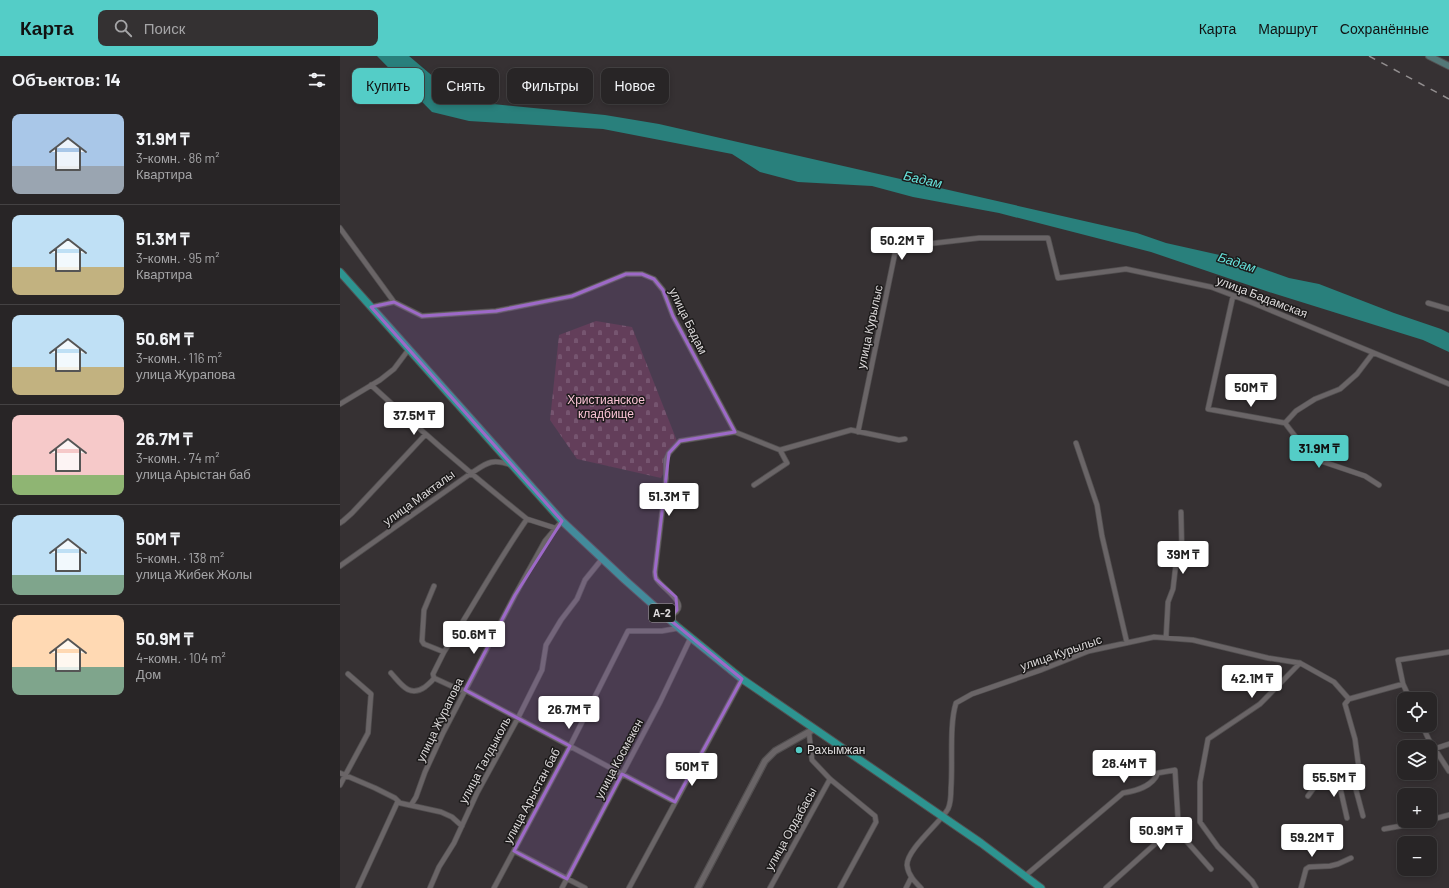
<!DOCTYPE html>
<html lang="ru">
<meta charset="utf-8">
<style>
:root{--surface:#282526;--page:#343132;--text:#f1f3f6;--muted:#a5a5a7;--line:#444243;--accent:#54cdc7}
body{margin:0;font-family:Barlow,sans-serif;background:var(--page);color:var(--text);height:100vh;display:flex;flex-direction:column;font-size:15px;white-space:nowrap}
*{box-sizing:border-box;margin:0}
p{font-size:13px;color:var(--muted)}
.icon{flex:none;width:22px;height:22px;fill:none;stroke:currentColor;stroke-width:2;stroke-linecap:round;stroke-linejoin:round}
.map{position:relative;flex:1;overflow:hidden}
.side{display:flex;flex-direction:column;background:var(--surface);width:340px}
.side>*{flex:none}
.guide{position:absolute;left:12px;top:12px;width:380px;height:36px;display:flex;gap:8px}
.fabs{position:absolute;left:1057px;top:636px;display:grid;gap:8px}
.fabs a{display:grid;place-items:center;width:40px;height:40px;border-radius:8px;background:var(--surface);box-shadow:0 2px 6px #0003,0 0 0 1px var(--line);font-size:20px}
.price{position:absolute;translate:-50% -34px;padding:0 9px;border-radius:4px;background:#fff;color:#222;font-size:13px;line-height:26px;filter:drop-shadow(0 1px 2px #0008)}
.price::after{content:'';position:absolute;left:50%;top:24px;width:12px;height:9px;margin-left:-6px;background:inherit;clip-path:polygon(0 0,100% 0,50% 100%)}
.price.selected{background:var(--accent);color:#111}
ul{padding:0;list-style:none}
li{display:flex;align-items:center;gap:12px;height:100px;padding:0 12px}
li+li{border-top:1px solid var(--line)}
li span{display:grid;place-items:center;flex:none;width:112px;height:80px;border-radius:8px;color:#555}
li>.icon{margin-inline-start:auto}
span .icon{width:48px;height:48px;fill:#fffc;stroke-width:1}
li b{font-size:17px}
h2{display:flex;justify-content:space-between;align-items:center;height:48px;padding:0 12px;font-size:17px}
.tag{padding:0 14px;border-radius:8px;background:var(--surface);box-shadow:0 2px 6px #0003,0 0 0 1px var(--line);font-size:14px;line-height:36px}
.tag.selected{background:var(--accent);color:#111}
header{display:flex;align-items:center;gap:24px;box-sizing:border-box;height:56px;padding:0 20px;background:var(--accent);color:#111}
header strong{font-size:19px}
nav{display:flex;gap:22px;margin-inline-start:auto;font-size:14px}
.search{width:280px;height:36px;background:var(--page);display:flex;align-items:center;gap:10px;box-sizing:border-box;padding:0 14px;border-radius:8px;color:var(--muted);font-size:15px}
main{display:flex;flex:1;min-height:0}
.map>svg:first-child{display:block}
.cemetery{fill:url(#cemetery-stones)}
.water{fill:#29807c}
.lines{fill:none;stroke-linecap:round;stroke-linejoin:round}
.minor-casing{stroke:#524f50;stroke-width:6}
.tertiary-casing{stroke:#524f50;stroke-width:8}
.secondary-casing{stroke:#524f50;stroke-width:8}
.trunk-casing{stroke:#524f50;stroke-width:9}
.minor{stroke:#6a6567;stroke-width:4.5}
.tertiary{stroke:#6a6567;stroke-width:5.5}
.secondary{stroke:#537777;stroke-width:6}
.trunk{stroke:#2d9490;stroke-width:7}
.rail{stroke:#928e8f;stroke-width:1.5;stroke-dasharray:7 7;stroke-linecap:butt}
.marked{fill:#9d69c8;fill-opacity:0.2;stroke:#9d69c8;stroke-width:3;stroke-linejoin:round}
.poi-dot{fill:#54cdc7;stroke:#1c1a1a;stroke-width:1.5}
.labels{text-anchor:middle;stroke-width:3;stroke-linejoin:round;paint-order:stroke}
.shield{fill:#1c1a1a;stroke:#a2a0a0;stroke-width:1}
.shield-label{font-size:11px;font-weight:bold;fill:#dcd9da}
.street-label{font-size:12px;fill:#dcd9da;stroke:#1c1a1a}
.park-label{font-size:12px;fill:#f9c2d4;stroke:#1c1a1a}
.poi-label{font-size:12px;fill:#dcd9da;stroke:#1c1a1a;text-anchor:start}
.water-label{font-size:13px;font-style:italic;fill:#67e3dc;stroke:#1c1a1a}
</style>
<header>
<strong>Карта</strong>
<div class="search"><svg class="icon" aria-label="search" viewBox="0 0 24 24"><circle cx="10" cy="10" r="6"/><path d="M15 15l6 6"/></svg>Поиск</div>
<nav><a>Карта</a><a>Маршрут</a><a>Сохранённые</a></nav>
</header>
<main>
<section class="side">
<h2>Объектов: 14<svg class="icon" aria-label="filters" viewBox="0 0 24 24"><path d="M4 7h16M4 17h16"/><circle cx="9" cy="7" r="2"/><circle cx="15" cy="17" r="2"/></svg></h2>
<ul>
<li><span style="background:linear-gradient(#a9c7e8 65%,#9aa5b1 0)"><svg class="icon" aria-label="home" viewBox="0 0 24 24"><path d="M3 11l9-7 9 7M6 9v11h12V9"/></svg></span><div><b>31.9M ₸</b><p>3-комн. · 86 m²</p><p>Квартира</p></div></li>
<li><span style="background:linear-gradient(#bfe0f5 65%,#c2b280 0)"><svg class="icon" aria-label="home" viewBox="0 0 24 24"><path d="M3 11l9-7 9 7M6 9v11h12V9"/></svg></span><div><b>51.3M ₸</b><p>3-комн. · 95 m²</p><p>Квартира</p></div></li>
<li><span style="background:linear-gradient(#bfe0f5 65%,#c2b280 0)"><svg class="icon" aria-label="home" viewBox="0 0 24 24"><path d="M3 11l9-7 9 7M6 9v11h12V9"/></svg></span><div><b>50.6M ₸</b><p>3-комн. · 116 m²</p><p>улица Журапова</p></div></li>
<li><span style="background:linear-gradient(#f6c9c9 75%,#8fb573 0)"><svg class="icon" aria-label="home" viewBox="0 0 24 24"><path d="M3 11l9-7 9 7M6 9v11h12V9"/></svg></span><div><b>26.7M ₸</b><p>3-комн. · 74 m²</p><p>улица Арыстан баб</p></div></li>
<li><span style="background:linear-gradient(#bfe0f5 75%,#7fa58c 0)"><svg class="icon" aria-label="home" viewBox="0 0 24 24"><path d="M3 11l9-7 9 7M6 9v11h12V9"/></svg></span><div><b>50M ₸</b><p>5-комн. · 138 m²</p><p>улица Жибек Жолы</p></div></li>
<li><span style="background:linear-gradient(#ffd9b3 65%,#7fa58c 0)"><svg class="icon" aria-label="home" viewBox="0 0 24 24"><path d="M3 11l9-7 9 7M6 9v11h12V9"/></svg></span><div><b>50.9M ₸</b><p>4-комн. · 104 m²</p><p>Дом</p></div></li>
</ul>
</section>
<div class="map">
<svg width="1109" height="832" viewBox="0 0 1109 832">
<defs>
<pattern id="cemetery-stones" width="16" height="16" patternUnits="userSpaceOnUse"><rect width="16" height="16" fill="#55343f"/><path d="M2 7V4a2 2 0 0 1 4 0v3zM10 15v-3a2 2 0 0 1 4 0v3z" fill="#6d515a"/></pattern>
</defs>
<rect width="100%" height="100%" fill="#363133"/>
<path class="cemetery" d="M 256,265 L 292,271 L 337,385 L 321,422 L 237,403 L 210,364 L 219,279 Z"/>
<path class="water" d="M 37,0 L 69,0 L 102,28 L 113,44 L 265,59 L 319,68 L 797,177 L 826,187 L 893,202 L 949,222 L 979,228 L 1054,257 L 1101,273 L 1109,277 L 1109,296 L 1083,284 L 929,236 L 811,196 L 659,157 L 573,141 L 532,130 L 458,126 L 420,116 L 392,98 L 263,73 L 129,65 L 92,56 Z"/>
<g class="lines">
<defs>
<path id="minor" d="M 0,172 L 54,246
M 893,240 L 868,353 L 945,367 L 956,355 L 975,343 L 1000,333 L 1017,318 L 1033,297
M 1088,247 L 1109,253
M 31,251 L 54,246 L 82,260 L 156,255 L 232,240 L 286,218 L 302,218 L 314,223 L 323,234 L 333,260 L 395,376 L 440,394 L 511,374 L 559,384 L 565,383
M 31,329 C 82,376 133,420 187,463 C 157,506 132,552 104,596
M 0,348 L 40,324 L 54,313 L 69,293
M 945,367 L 972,402 L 1025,420 L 1039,429
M 518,376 L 555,197 L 587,188 L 639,182 L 708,182 L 718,222 L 786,213 L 871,231 L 913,247 L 1109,328
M 736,387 L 757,449 L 762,480 L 787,587
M 414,429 L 447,407 L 440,394
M 187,463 L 215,472
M 0,467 L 3,465 L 12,457 L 85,379
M 0,510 L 130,418 C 147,407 151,402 171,409
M 94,530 L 84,554 L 82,585 L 84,588 L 104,596 L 93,618 L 94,622 L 120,634 L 125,634 L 282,718 L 335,746
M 327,561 C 357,550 321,533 316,522 C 315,520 315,518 315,516 L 326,423 L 326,404 L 329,397 L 340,385 L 395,376
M 826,582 L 828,546 L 833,533 L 836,507 L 842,500 L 841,456
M 51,617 C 61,628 69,642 85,631 C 88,628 92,626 94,622
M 1063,628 L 1058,604 L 1109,596
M 1082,669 L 1089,684 L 1109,715
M 469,677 L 472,704 L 490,723 L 535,760 L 536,766 L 500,832
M 1094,693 L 1109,688
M 1011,715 L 1023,760
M 0,717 L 35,732 L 55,742 L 60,747 L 101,756 L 112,761 L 122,770
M 997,718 L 1007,762
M 0,729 L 28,677 L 31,638 L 8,618
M 968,740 L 981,722 L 1019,713 L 1015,683 L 1005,648 L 1009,643
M 71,749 L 76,741 L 85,716 L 103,677 L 175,539 L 205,485 L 222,465
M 1090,764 L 1109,759
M 1044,773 L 1088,765
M 174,795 L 245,832
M 685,820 L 783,737 C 796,735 812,731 818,717 L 835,714 L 838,763 L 834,771
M 18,832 L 58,745
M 90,832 L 99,811 L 114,787 L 137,737 L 178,662 L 202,614 L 206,589 L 221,564 L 237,543 L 245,524 L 262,503
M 154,832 L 230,690 L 288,575 L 322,575 L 339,572
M 222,832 L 320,646 L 351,581
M 289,832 L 402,623
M 430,832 L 490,723
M 566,832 L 571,822
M 581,832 C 575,826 568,819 567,809 C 567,793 600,767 608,753 C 611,747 611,738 611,732 C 613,707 609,669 616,647 L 632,638 L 701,614 L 749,595 L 814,581 L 853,584 L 928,602 L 960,607 L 994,626 L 1009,643 L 1063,628 L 1070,643
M 766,832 L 834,771 L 871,813
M 916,832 L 912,825 L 878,791 L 860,766 L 860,726 L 868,683 L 920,648 L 960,607
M 961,832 L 966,813 L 969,811 L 990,810 L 998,808 L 1011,802"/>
<path id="tertiary" d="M 358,832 L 425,705 L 435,695 L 474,673"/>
<path id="secondary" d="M 1089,0 L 1109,10"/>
<path id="trunk" d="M 0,216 L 222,465 L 285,524 L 339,572 L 402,623 L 641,787 L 701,832"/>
</defs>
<use href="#minor" class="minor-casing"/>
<use href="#tertiary" class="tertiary-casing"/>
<use href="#secondary" class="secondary-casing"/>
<use href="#trunk" class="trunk-casing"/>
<use href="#minor" class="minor"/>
<use href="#tertiary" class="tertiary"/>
<use href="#secondary" class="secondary"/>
<use href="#trunk" class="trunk"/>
<path class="rail" d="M 1029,0 L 1109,43"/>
</g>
<path class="marked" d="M 286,218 L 302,218 L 314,223 L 323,234 L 333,260 L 395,376 L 340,385 L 329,397 L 315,516 L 316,523 L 336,541 L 337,554 L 329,563 L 402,623 L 335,746 L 282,718 L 227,823 L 174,795 L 230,690 L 125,634 L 175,539 L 222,465 L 31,251 L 54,246 L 82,260 L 156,255 L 232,240 Z"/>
<circle class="poi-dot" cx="459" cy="694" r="4"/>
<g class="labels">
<rect class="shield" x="309" y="548" width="26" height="18" rx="3"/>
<g class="shield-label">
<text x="322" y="561">A-2</text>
</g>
<g class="street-label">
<text transform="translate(922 241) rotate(21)" y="4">улица Бадамская</text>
<text transform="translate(348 265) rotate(64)" y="4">улица Бадам</text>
<text transform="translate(530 271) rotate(-78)" y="4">улица Курылыс</text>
<text transform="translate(79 442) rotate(-36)" y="4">улица Макталы</text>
<text transform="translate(721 597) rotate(-19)" y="4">улица Курылыс</text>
<text transform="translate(100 664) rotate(-64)" y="4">улица Журапова</text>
<text transform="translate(279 703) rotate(-62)" y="4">улица Космекен</text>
<text transform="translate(145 704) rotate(-62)" y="4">улица Талдыколь</text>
<text transform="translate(192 740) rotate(-62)" y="4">улица Арыстан баб</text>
<text transform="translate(451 773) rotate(-61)" y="4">улица Ордабасы</text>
</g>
<g class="park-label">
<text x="266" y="348">Христианское<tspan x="266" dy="14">кладбище</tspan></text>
</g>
<g class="poi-label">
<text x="467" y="698">Рахымжан</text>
</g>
<g class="water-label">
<text transform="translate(583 123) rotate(13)" y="5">Бадам</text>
<text transform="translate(897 206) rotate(18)" y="5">Бадам</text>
</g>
</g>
</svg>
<div class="fabs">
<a><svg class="icon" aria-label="locate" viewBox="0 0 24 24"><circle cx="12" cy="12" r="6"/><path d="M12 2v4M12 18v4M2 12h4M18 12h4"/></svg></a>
<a><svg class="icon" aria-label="layers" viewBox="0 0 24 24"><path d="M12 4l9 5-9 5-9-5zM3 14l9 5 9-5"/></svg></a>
<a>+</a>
<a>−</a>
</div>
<b class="price" style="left:562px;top:205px">50.2M ₸</b>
<b class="price" style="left:911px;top:352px">50M ₸</b>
<b class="price" style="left:74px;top:380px">37.5M ₸</b>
<b class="price selected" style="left:979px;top:413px">31.9M ₸</b>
<b class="price" style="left:329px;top:461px">51.3M ₸</b>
<b class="price" style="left:843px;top:519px">39M ₸</b>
<b class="price" style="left:134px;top:599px">50.6M ₸</b>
<b class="price" style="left:912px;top:643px">42.1M ₸</b>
<b class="price" style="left:229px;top:674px">26.7M ₸</b>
<b class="price" style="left:784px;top:728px">28.4M ₸</b>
<b class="price" style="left:352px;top:731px">50M ₸</b>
<b class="price" style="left:994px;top:742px">55.5M ₸</b>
<b class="price" style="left:821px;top:795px">50.9M ₸</b>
<b class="price" style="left:972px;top:802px">59.2M ₸</b>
<div class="guide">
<a class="tag selected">Купить</a>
<a class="tag">Снять</a>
<a class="tag">Фильтры</a>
<a class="tag">Новое</a>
</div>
</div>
</main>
